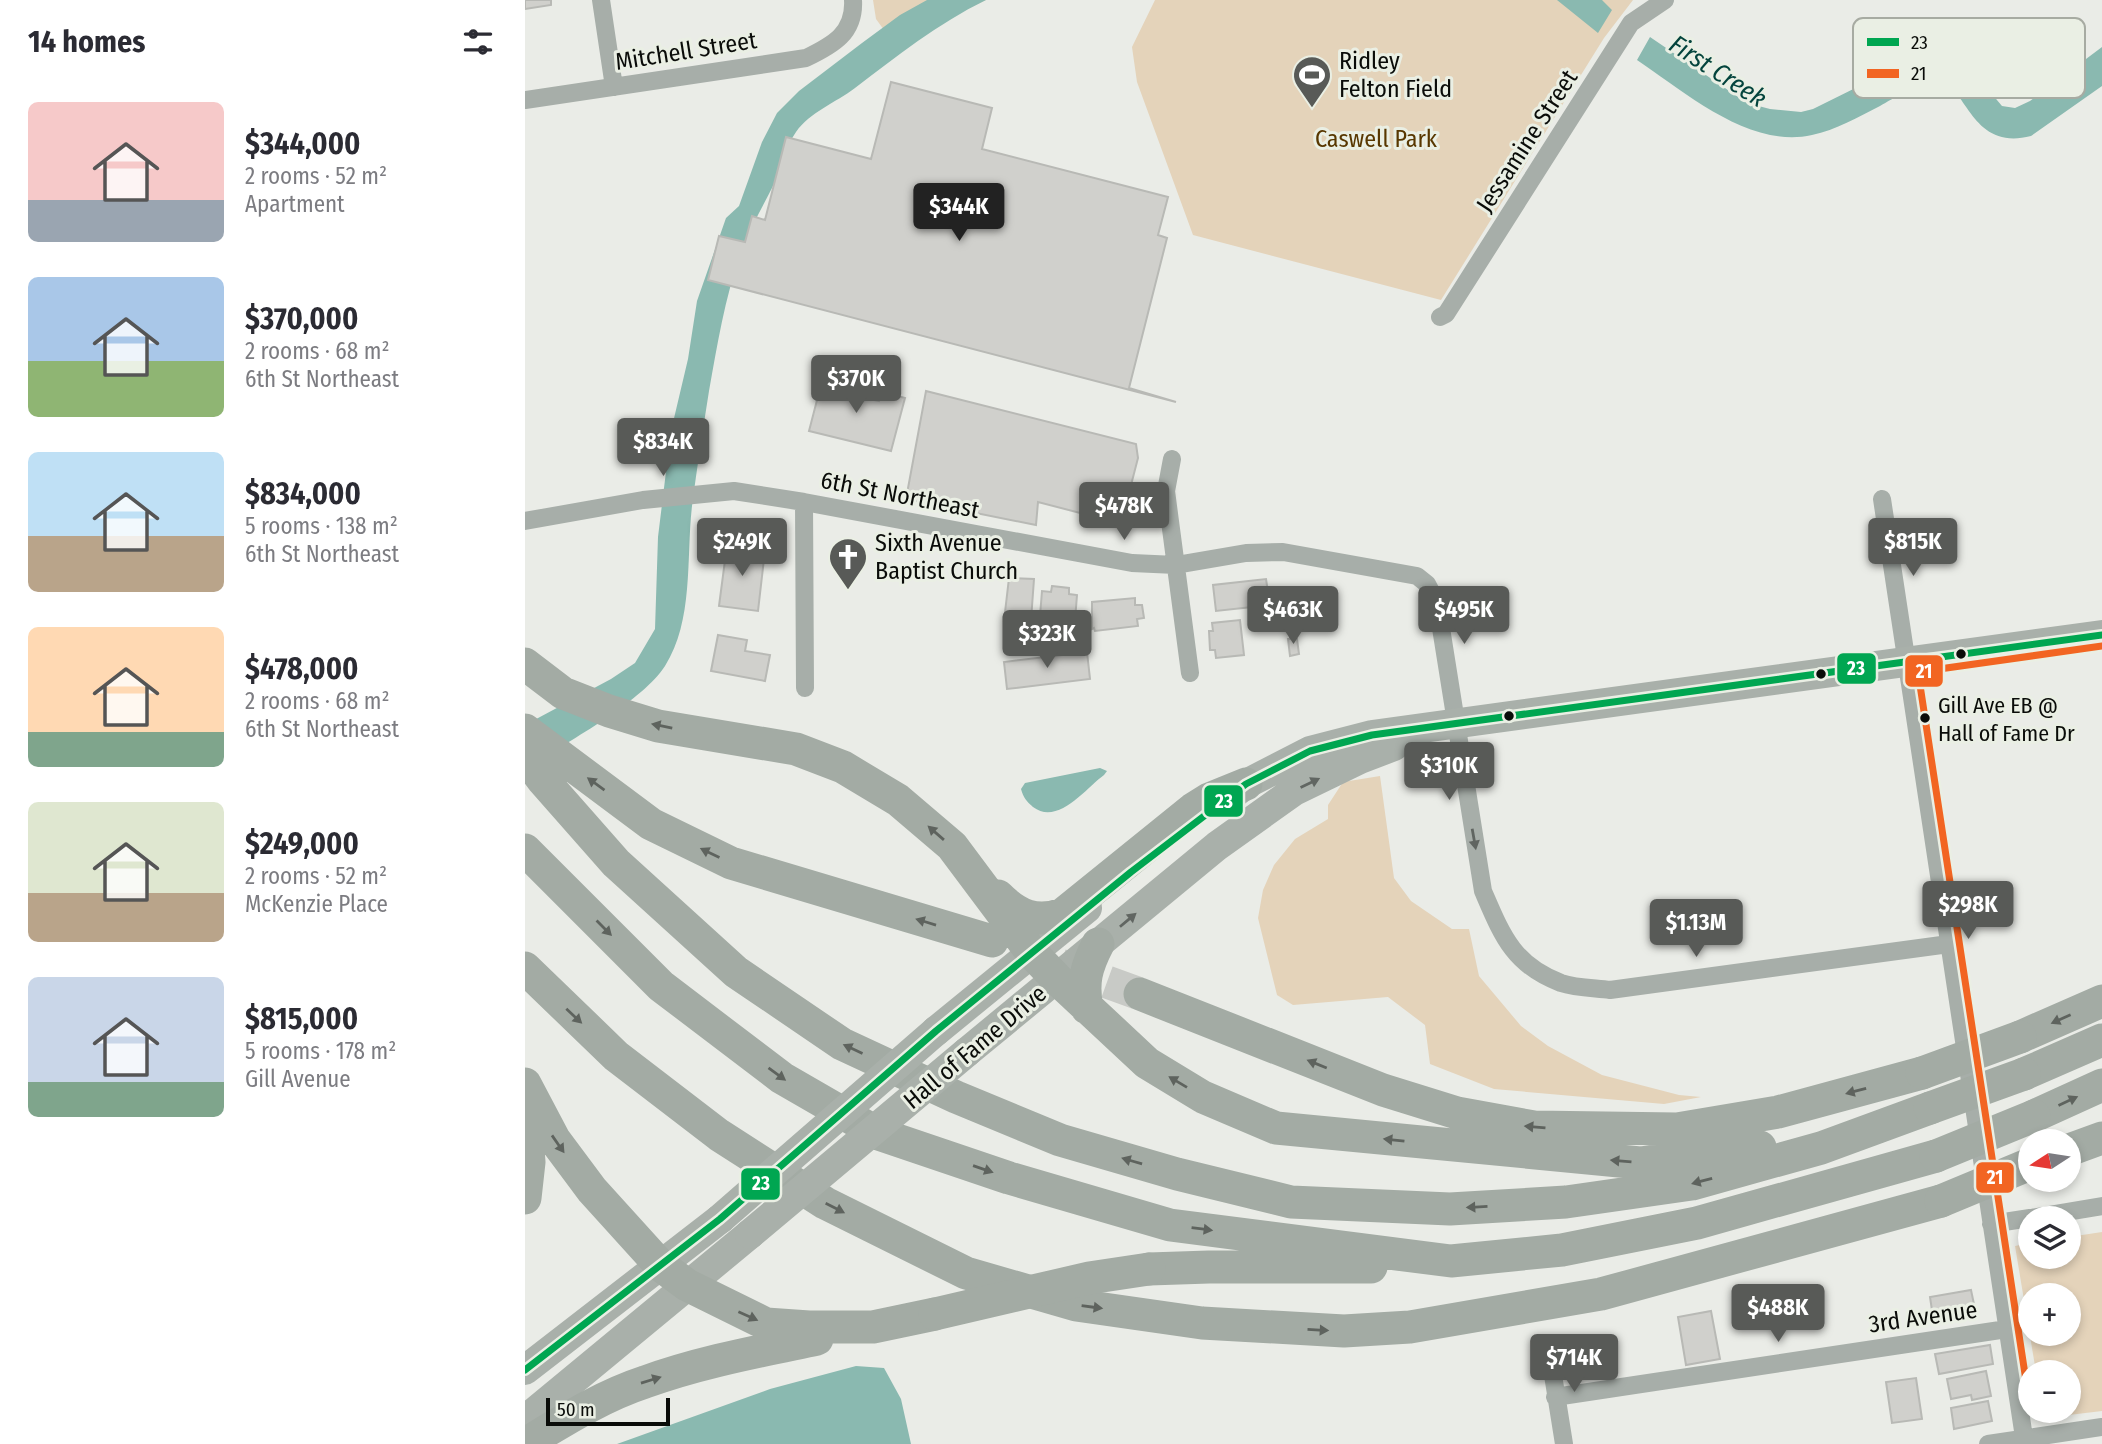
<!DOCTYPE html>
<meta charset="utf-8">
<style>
:root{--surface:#fff;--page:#f2f2f3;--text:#2b2b33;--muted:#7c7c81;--accent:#585a57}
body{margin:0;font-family:"Fira Sans Condensed",sans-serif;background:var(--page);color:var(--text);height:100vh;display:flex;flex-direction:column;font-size:26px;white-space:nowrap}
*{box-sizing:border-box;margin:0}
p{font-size:23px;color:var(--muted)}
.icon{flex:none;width:38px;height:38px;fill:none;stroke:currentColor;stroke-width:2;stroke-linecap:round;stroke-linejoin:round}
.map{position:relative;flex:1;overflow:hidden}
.drawer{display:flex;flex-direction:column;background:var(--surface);width:525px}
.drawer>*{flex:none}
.needle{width:46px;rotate:258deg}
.tools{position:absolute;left:1493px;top:1129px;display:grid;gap:14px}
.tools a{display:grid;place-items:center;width:63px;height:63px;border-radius:50%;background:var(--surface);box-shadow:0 4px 10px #0003;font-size:35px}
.scale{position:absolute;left:21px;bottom:18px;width:124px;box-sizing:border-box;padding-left:7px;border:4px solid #0a0c09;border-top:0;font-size:19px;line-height:24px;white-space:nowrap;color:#0a0c09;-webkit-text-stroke:5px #eaefe4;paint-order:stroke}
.price{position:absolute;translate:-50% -60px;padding:0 16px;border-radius:7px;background:var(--accent);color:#fff;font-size:23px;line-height:46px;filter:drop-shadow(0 2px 4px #0008)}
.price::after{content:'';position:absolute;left:50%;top:42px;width:21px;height:16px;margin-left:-10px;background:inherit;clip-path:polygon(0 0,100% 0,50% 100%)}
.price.selected{background:#222;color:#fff}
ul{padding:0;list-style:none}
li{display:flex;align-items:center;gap:21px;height:175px;padding:0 28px}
li span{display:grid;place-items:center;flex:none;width:196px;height:140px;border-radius:10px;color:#555}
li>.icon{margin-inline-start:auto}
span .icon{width:84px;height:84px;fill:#fffc;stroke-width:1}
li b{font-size:30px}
h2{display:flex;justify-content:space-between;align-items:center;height:84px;padding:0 28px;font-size:30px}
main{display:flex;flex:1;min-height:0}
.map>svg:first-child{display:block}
.green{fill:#e4d3ba;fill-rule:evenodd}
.water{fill:#8ab9b0}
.building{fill:#d0d0cc;stroke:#b8b9b5;stroke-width:2}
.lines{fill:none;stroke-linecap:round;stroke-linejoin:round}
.motorway-tunnel{stroke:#c8cac6;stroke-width:33;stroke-dasharray:33 17;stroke-linecap:butt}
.minor{stroke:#a7aea9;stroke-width:18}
.primary{stroke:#a9b0aa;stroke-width:30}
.motorway{stroke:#a3aba4;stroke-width:33}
.primary-bridge{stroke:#a9b0aa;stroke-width:30}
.motorway-bridge{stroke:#a3aba4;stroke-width:33}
.bus-1-casing{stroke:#eaefe4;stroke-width:12}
.bus-2-casing{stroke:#eaefe4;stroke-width:12}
.bus-1{stroke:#00a651;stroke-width:7}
.bus-2{stroke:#f26522;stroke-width:7}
.oneway{fill:#5e635e}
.oneway2{fill:#616662}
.oneway3{fill:#606561}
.bus-dot{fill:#0a0c09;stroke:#eaefe4;stroke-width:2.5}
.labels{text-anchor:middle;stroke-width:6;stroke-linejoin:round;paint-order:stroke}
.bus-label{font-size:22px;fill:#0a0c09;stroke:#eaefe4;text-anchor:start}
.street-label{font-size:24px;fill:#0a0c09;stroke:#eaefe4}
.poi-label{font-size:24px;fill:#0a0c09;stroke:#eaefe4;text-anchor:start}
.park-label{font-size:24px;fill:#583700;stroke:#eaefe4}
.water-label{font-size:26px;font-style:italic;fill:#04443d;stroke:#eaefe4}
.key{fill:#eaefe4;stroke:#a7aba2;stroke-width:2}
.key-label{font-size:19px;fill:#0a0c09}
.line-badge{stroke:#eaefe4;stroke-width:2.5}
.badge-label{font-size:19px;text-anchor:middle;font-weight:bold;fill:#fff}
</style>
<main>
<section class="drawer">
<h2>14 homes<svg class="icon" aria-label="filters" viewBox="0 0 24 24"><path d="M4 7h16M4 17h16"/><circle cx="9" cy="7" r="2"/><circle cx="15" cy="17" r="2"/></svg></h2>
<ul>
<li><span style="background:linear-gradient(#f6c9c9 70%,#9aa5b1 0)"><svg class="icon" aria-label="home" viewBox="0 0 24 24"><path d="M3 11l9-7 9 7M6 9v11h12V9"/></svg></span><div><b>$344,000</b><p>2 rooms · 52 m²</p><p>Apartment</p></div></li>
<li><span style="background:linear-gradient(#a9c7e8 60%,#8fb573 0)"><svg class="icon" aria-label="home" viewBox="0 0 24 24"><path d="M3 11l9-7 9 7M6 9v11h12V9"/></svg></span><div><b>$370,000</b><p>2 rooms · 68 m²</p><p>6th St Northeast</p></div></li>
<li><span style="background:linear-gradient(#bfe0f5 60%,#b9a48a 0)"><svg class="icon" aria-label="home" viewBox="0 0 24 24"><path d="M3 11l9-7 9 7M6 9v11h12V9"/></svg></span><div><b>$834,000</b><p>5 rooms · 138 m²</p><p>6th St Northeast</p></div></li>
<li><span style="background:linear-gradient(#ffd9b3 75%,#7fa58c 0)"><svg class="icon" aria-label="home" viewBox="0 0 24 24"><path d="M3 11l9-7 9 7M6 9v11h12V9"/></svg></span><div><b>$478,000</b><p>2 rooms · 68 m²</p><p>6th St Northeast</p></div></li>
<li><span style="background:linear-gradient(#dfe7d0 65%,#b9a48a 0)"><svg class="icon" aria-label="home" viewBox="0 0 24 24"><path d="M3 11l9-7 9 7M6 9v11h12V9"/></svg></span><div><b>$249,000</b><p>2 rooms · 52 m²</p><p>McKenzie Place</p></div></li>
<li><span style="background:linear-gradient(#c9d6e8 75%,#7fa58c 0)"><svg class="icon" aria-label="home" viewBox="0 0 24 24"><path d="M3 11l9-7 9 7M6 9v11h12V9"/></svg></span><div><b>$815,000</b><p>5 rooms · 178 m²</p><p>Gill Avenue</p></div></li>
</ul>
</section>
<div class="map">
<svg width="1577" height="1444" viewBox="0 0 1577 1444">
<rect width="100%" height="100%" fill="#eaece7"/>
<path class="green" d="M 348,0 L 461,0 L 428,16 L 375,52 L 351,19 Z
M 630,0 L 1108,0 L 1079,38 L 916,300 L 668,235 L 612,82 L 607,47 Z
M 855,776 L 869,878 L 886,901 L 927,929 L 944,929 L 954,976 L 996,1026 L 1023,1046 L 1077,1075 L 1154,1095 L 1176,1097 L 1139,1104 L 969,1089 L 905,1064 L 900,1025 L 863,997 L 768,1005 L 752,995 L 733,918 L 738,890 L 749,865 L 770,839 L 803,819 L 803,805 L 818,782 Z
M 1577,1232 L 1577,1411 L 1519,1418 L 1518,1411 L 1544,1410 L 1544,1372 L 1511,1372 L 1490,1246 L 1505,1243 L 1505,1256 L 1544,1256 L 1544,1237 ZM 1544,1295 L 1544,1334 L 1505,1334 L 1505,1295 Z"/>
<path class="water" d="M 402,0 L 461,0 C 412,24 372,56 330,88 C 310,103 285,112 271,132 C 260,147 256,169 248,186 C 239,204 228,223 220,242 C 201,290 193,341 184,391 C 178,429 172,467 167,506 C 161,558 169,620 140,666 C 118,701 37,746 0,768 L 0,725 L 86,679 L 110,663 L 130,629 L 133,537 L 146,431 L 163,359 L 172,301 L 201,218 L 214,206 L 237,142 L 252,113 L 274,91 L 337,43 L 375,15 Z
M 1032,0 L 1077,0 L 1087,10 L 1073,33 Z
M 1125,37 L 1222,103 L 1245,109 L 1276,112 L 1288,109 L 1391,58 C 1436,43 1451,75 1477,106 L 1490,108 L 1505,101 L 1577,47 L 1577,86 L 1506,136 C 1445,152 1442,84 1413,81 C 1399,79 1368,99 1355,106 C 1333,117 1311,130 1287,135 C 1224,149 1160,92 1112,60 Z
M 575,768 L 582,771 L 579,775 C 561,788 533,826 508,807 C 502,802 498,797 496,789 L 500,783 Z
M 331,1366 L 359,1368 L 376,1399 L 386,1444 L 92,1444 L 245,1389 Z"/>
<path class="building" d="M 0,0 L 26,0 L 26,5 L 0,9 Z
M 366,82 L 467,108 L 457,149 L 643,197 L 633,235 L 642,238 L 604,388 L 651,402 L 183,280 L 194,236 L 220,242 L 227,216 L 240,220 L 261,137 L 346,159 Z
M 298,377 L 338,387 L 336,397 L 354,401 L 357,392 L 380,398 L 366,451 L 284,431 Z
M 401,391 L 611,444 L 613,458 L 598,516 L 584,513 L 582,520 L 513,502 L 511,525 L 381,499 Z
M 202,545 L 240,550 L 233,611 L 194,606 Z
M 484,578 L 509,579 L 506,620 L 504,619 L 504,623 L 479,621 Z
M 741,579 L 745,605 L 691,611 L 688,585 Z
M 527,586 L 544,588 L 544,594 L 552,595 L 550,620 L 515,616 L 517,591 L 526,592 Z
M 610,598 L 610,605 L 617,605 L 619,618 L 612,619 L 613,626 L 570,631 L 569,628 L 567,629 L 567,602 Z
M 715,620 L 719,655 L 691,658 L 690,650 L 685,650 L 684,631 L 688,631 L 687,623 Z
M 193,635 L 222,640 L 220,651 L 245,655 L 240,681 L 186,671 Z
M 768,635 L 769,639 L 772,639 L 774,654 L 765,656 L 763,639 L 765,639 L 765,636 Z
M 562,652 L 565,679 L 482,689 L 479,662 Z
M 1446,1290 L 1450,1309 L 1408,1317 L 1405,1297 Z
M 1186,1311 L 1195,1359 L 1161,1365 L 1153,1317 Z
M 1465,1345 L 1468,1364 L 1414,1374 L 1410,1354 Z
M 1461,1371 L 1466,1396 L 1447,1400 L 1446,1395 L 1426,1399 L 1422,1379 Z
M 1391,1378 L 1397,1419 L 1367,1423 L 1361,1382 Z
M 1463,1401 L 1467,1421 L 1429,1429 L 1426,1408 Z"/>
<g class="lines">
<path class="motorway-tunnel" d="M 535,965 L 615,994"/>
<path class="minor" d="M 76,0 L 89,87
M 0,100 L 281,58 C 308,45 330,33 328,0
M 915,317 L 921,314 L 942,281 L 1106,23 L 1140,0
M 647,459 L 641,491 L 665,673
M 1357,499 L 1500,1444
M 279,502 L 280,688
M 0,521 L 118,500 L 209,491 L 279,502 L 607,563 L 651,565 L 721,553 L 758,552 L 892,576 L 902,584 L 912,603 L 958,891 C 977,935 988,965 1036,983 C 1051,988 1069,988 1085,990 L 1424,944
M 1506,1218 L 1577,1206
M 1466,1224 L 1505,1218
M 1024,1350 L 1039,1444
M 1030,1397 L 1482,1329
M 1463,1444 L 1577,1427"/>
<path class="primary" d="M 703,798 L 721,784 L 785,751 L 847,735 L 1577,635
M 411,1031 L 562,908
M 442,1052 L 692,846 L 769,791 L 835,759 L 869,746
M 0,1370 L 195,1219
M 0,1420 L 225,1234"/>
<path class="motorway" d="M 0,664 L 38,693 L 84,711 L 133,726 L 271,749 L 318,767 L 373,800 L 427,846 L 507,953 L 532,979 L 622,1063 L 678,1097 L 751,1128 L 1115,1163 L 1235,1147
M 0,730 L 126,824 L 206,863 L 467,941
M 0,756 L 17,779 L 91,863 L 211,972 L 317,1044 L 431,1097 L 535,1140 L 652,1174 L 766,1202 L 925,1209 L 1041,1202 L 1167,1184 L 1296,1148 L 1405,1108
M 0,850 L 136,986 L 257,1078 L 354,1134 L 484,1178 L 645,1225 L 926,1261 L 1037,1250 L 1172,1223 L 1411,1156
M 473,896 C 492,915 511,924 538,914 L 668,809 L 684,799 L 721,784
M 0,968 L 91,1056 L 194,1135 L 300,1203 L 441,1273 L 551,1305 L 677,1323 L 819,1331 L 885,1327 L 1076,1294 L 1416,1201
M 615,994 L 858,1090 L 932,1113 L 1009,1127 L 1152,1129 L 1253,1112 L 1397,1073
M 562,1008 C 557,983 561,967 573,944
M 1495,1037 L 1577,1001
M 1499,1074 L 1577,1040
M 0,1084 L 29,1139 L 67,1190 L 135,1265 L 162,1285 L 241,1324 L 284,1327 L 348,1327 L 410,1314
M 0,1112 L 4,1162 L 0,1198
M 1509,1116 L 1577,1085
M 1544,1150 L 1577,1138
M 624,1269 L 684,1267 L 846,1267
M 0,1444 C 38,1421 77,1396 120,1382 C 175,1362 235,1351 292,1339"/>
<path class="primary-bridge" d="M 195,1219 L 411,1031
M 225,1234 L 442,1052"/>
<path class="motorway-bridge" d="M 1397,1073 L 1495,1037
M 1405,1108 L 1499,1074
M 1411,1156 L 1509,1116
M 1416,1201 L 1505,1164
M 410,1314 L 564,1278 L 624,1269"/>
<defs>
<path id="bus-1" d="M 0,1370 L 195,1219 L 411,1031 L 606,872 L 721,784 L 785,751 L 847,735 L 1577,635"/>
<path id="bus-2" d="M 1505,1407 L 1393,672 L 1577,646"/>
</defs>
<use href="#bus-1" class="bus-1-casing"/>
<use href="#bus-2" class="bus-2-casing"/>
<use href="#bus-1" class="bus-1"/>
<use href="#bus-2" class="bus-2"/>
</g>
<defs><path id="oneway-solid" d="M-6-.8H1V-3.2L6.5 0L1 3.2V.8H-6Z" transform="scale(1.75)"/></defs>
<g class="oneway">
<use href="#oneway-solid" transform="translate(137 726) rotate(-168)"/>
<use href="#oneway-solid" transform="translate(71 784) rotate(-144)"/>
<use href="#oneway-solid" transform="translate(411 833) rotate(-139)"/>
<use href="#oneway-solid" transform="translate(185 853) rotate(-154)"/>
<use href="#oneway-solid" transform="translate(401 922) rotate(-163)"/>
<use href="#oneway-solid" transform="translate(79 928) rotate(45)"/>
<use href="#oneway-solid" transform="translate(49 1016) rotate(43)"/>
<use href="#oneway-solid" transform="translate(1536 1019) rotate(156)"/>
<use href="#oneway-solid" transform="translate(328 1049) rotate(-155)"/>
<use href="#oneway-solid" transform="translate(792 1064) rotate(-158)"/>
<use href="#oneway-solid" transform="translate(252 1074) rotate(36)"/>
<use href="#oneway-solid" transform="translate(653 1082) rotate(-149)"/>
<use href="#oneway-solid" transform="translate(1331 1091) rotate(165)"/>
<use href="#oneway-solid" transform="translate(1543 1101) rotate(-25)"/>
<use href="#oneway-solid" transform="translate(1010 1127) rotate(-175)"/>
<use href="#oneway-solid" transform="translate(869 1140) rotate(-174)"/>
<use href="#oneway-solid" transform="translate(33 1144) rotate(55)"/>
<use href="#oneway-solid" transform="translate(607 1161) rotate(-164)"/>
<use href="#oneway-solid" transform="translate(1096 1161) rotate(-175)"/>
<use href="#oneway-solid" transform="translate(458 1169) rotate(19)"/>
<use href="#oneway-solid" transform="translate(1177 1181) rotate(165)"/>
<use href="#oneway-solid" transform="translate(952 1207) rotate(177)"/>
<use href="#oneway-solid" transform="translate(310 1208) rotate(27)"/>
<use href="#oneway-solid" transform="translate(677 1229) rotate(7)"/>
<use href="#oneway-solid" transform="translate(567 1307) rotate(8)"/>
<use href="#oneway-solid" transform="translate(223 1316) rotate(24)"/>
<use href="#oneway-solid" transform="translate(793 1330) rotate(3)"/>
<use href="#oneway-solid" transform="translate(126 1380) rotate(-17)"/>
</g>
<g class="oneway2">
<use href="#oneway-solid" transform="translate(785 783) rotate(-26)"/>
<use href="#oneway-solid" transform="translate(603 920) rotate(-40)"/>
</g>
<use class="oneway3" href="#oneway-solid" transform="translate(949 839) rotate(80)"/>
<defs>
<symbol id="stadium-pin" viewBox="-11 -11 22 30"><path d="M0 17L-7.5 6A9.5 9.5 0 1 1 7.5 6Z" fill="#585a57" stroke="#eaefe4"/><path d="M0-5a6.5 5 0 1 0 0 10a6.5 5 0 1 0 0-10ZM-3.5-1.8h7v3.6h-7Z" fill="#fff"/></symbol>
<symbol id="church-pin" viewBox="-11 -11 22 30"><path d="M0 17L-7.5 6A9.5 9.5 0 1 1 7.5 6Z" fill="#585a57" stroke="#eaefe4"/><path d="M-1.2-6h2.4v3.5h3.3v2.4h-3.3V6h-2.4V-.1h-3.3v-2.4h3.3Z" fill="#fff"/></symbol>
</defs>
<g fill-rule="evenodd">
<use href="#stadium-pin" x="765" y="53" width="44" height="60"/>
<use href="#church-pin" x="301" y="535" width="44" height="60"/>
</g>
<g class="bus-dot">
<circle cx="1436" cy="654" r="6"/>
<circle cx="1296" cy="674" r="6"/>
<circle cx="984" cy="716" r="6"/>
<circle cx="1400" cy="718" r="6"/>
</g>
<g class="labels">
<g class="bus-label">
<text x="1413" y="713">Gill Ave EB @<tspan x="1413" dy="28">Hall of Fame Dr</tspan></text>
</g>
<g class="street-label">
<text transform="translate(161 51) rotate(-9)" y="8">Mitchell Street</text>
<text transform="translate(1002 141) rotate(-57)" y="8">Jessamine Street</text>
<text transform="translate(375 495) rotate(11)" y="8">6th St Northeast</text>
<text transform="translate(450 1047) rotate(-40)" y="8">Hall of Fame Drive</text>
<text transform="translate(1398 1317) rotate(-8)" y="8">3rd Avenue</text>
</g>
<g class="poi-label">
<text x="814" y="69">Ridley<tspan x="814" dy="28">Felton Field</tspan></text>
<text x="350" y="551">Sixth Avenue<tspan x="350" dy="28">Baptist Church</tspan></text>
</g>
<g class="park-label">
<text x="851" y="147">Caswell Park</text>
</g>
<g class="water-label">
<text transform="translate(1193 71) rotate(33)" y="9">First Creek</text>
</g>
</g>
<rect x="1328" y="18" width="232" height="80" rx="10" class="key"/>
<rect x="1342" y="38" width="32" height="8" fill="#00a651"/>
<rect x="1342" y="69" width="32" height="9" fill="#f26522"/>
<g class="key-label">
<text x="1386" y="49">23</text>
<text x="1386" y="80">21</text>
</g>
<g class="line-badge">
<rect x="1311" y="652" width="41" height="33" rx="7" fill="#00a651"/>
<rect x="1379" y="654" width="40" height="34" rx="7" fill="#f26522"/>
<rect x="678" y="784" width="41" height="34" rx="7" fill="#00a651"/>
<rect x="1450" y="1161" width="40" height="33" rx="7" fill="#f26522"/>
<rect x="215" y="1167" width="41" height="34" rx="7" fill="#00a651"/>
</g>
<g class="badge-label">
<text x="1331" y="675">23</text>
<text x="1399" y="678">21</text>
<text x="699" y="808">23</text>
<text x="1470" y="1184">21</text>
<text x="236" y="1190">23</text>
</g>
</svg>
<div class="tools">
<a><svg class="needle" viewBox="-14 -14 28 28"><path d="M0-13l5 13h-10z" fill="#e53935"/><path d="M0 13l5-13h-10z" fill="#7c7c81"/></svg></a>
<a><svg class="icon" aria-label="layers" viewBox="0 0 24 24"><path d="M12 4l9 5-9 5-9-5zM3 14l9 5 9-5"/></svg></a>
<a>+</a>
<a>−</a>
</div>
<div class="scale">50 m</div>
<b class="price selected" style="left:434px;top:243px">$344K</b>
<b class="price" style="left:331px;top:415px">$370K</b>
<b class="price" style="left:138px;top:478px">$834K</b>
<b class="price" style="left:599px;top:542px">$478K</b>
<b class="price" style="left:217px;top:578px">$249K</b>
<b class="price" style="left:1388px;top:578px">$815K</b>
<b class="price" style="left:768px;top:646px">$463K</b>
<b class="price" style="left:939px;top:646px">$495K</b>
<b class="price" style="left:522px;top:670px">$323K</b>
<b class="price" style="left:924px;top:802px">$310K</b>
<b class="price" style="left:1443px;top:941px">$298K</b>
<b class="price" style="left:1171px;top:959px">$1.13M</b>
<b class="price" style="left:1253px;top:1344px">$488K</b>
<b class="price" style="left:1049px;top:1394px">$714K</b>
</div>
</main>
